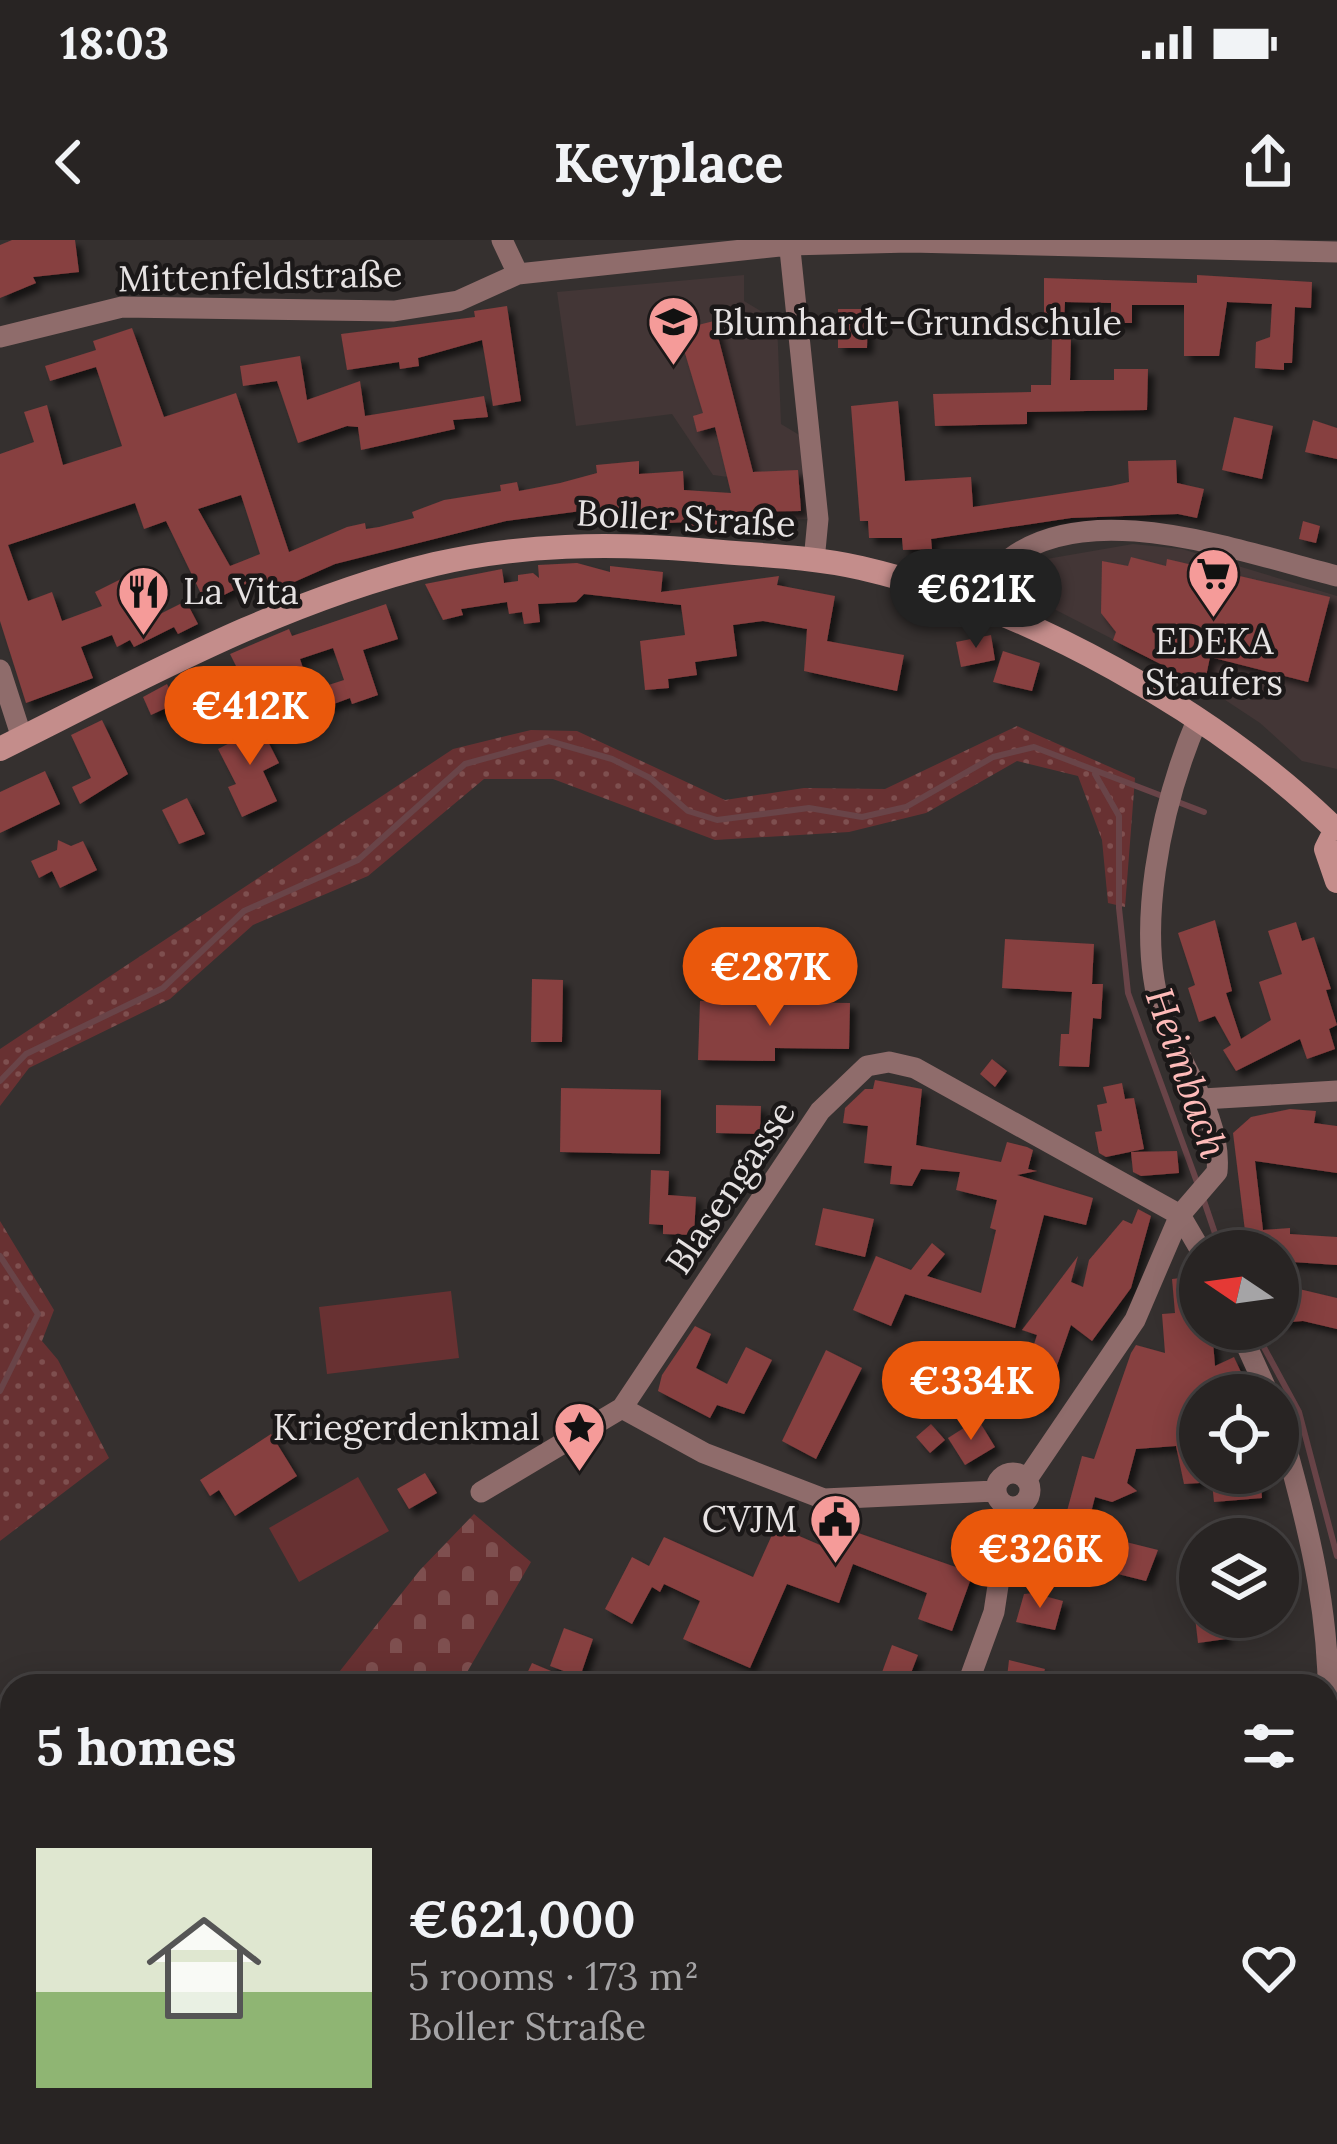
<!DOCTYPE html>
<meta charset="utf-8">
<style>
:root{--surface:#282423;--page:#302c2b;--text:#f1f3f6;--muted:#a5a4a6;--line:#444141;--accent:#ea580c}
body{margin:0;font-family:Lora,serif;background:var(--page);color:var(--text);height:100vh;display:flex;flex-direction:column;font-size:45px;white-space:nowrap}
*{box-sizing:border-box;margin:0}
p{font-size:39px;color:var(--muted)}
.icon{flex:none;width:66px;height:66px;fill:none;stroke:currentColor;stroke-width:2;stroke-linecap:round;stroke-linejoin:round}
.map{position:relative;flex:1;overflow:hidden}
.details{position:absolute;left:0px;top:1434px;width:1338px;height:471px;display:flex;flex-direction:column;background:var(--surface);border-radius:36px 36px 0 0;box-shadow:0 6px 30px #0003,0 0 0 3px var(--line)}
.details>*{flex:none}
.needle{width:78px;rotate:283deg}
.controls{position:absolute;left:1179px;top:990px;display:grid;gap:24px}
.controls a{display:grid;place-items:center;width:120px;height:120px;border-radius:50%;background:var(--surface);box-shadow:0 6px 30px #0003,0 0 0 3px var(--line);font-size:60px}
.price{position:absolute;translate:-50% -102px;padding:0 27px;border-radius:42px;background:var(--accent);color:#fff;font-size:39px;line-height:78px;filter:drop-shadow(0 3px 6px #0008)}
.price::after{content:'';position:absolute;left:50%;top:72px;width:36px;height:27px;margin-left:-18px;background:inherit;clip-path:polygon(0 0,100% 0,50% 100%)}
.price.selected{background:#222;color:#fff}
ul{padding:0;list-style:none}
li{display:flex;align-items:center;gap:36px;height:300px;padding:0 36px}
li+li{border-top:3px solid var(--line)}
li span{display:grid;place-items:center;flex:none;width:336px;height:240px;border-radius:0px;color:#555}
li>.icon{margin-inline-start:auto}
span .icon{width:144px;height:144px;fill:#fffc;stroke-width:1}
li b{font-size:51px}
h2{display:flex;justify-content:space-between;align-items:center;height:144px;padding:0 36px;font-size:51px}
.status{display:flex;justify-content:space-between;align-items:center;height:84px;padding:0 60px;background:var(--surface);direction:ltr}
.status svg{height:33px;fill:currentColor}
header{display:flex;justify-content:space-between;align-items:center;height:156px;padding:0 36px;background:var(--surface);font-size:54px;font-weight:800}
.map>svg:first-child{display:block}
.built{fill:#433636}
.grass{fill:url(#grass-dots)}
.cemetery{fill:url(#cemetery-stones)}
.green{fill:#683132}
.lines{fill:none;stroke-linecap:round;stroke-linejoin:round}
.stream{stroke:#694448;stroke-width:6}
.building{fill:#873f3f;fill-rule:evenodd;filter:url(#shadow)}
.minor{stroke:#8f6c6b;stroke-width:21}
.secondary{stroke:#c48d8b;stroke-width:24}
.labels{text-anchor:middle;stroke-width:9;stroke-linejoin:round;paint-order:stroke}
.street-label{font-size:36px;fill:#e6e2e2;stroke:#1b1818}
.poi-label{font-size:36px;fill:#e6e2e2;stroke:#1b1818;text-anchor:start}
.water-label{font-size:39px;font-style:italic;fill:#febbb9;stroke:#1b1818}
</style>
<div class="status"><b>18:03</b><svg viewBox="0 0 49 12"><path d="M0 12V9h3v3zM5 12V6h3v6zM10 12V3h3v9zM15 12V0h3v12zM26 1h20v11H26zM47 4h2v5h-2z"/></svg></div>
<header><svg class="icon" aria-label="back" viewBox="0 0 24 24"><path d="M15 5l-7 7 7 7"/></svg>Keyplace<svg class="icon" aria-label="share" viewBox="0 0 24 24"><path d="M12 15V3M7 8l5-5 5 5M5 13v7h14v-7"/></svg></header>
<div class="map">
<svg width="1337" height="1904" viewBox="0 0 1337 1904">
<defs>
<pattern id="grass-dots" width="8" height="8" patternUnits="userSpaceOnUse" patternTransform="scale(3)"><rect width="8" height="8" fill="#683132"/><path d="M2 2h.1M6 6h.1" fill="none" stroke="#7e4f4f" stroke-width="1.8" stroke-linecap="round"/></pattern>
<pattern id="cemetery-stones" width="16" height="16" patternUnits="userSpaceOnUse" patternTransform="scale(3)"><rect width="16" height="16" fill="#683132"/><path d="M2 7V4a2 2 0 0 1 4 0v3zM10 15v-3a2 2 0 0 1 4 0v3z" fill="#7e4f4f"/></pattern>
<filter id="shadow"><feDropShadow dx="6" dy="6" stdDeviation="3" flood-color="#0009"/></filter>
</defs>
<rect width="100%" height="100%" fill="#35302f"/>
<path class="built" d="M 744,35 L 744,61 L 777,81 L 781,184 L 811,202 L 818,279 L 738,280 L 736,238 L 713,235 L 672,174 L 576,186 L 557,52 Z
M 1133,304 L 1182,309 L 1337,356 L 1337,529 L 1302,521 L 1260,483 L 1204,446 L 1013,348 L 1018,331 L 1035,321 Z"/>
<path class="grass" d="M 1017,486 L 1135,538 L 1125,667 L 1108,663 L 1102,600 L 1078,536 L 1017,521 L 926,573 L 849,592 L 715,600 L 553,539 L 484,539 L 368,636 L 253,685 L 170,759 L 29,828 L 0,866 L 0,809 L 453,509 L 531,490 L 577,491 L 725,560 L 804,548 L 885,549 Z
M 0,981 L 54,1070 L 42,1101 L 58,1120 L 109,1218 L 0,1301 Z"/>
<path class="cemetery" d="M 474,1274 L 531,1322 L 459,1446 L 328,1446 L 420,1330 Z
M 337,1893 L 507,1893 L 503,1904 L 362,1904 Z"/>
<path class="green" d="M 451,1051 L 459,1118 L 327,1134 L 319,1067 Z
M 358,1237 L 389,1291 L 299,1342 L 269,1288 Z"/>
<g class="lines">
<path class="stream" d="M 1095,534 L 1119,576 L 1119,668 L 1128,753 L 1198,945
M 0,841 L 26,814 L 163,748 L 244,671 L 358,620 L 465,524 L 549,501 L 612,519 L 650,538 L 688,571 L 717,580 L 809,568 L 862,577 L 906,567 L 993,517 L 1034,507 L 1204,572
M 1203,958 L 1221,1011
M 0,1016 L 38,1074 L 0,1151
M 1254,1089 L 1299,1172 L 1337,1316
M 1326,1631 L 1337,1580
M 1270,1893 L 1274,1904"/>
</g>
<path class="building" d="M 12,0 L 75,0 L 79,32 L 33,37 L 36,43 L 0,58 L 0,5 Z
M 1197,35 L 1312,42 L 1311,68 L 1295,67 L 1292,123 L 1284,123 L 1284,130 L 1255,128 L 1256,102 L 1270,97 L 1272,64 L 1227,62 L 1219,116 L 1184,116 L 1184,65 L 1132,65 L 1132,83 L 1111,83 L 1111,63 L 1065,62 L 1064,82 L 1044,82 L 1044,38 L 1197,43 Z
M 507,66 L 521,161 L 493,166 L 482,100 L 418,118 L 419,126 L 400,129 L 399,122 L 347,130 L 341,94 L 475,77 L 474,71 Z
M 838,69 L 868,69 L 867,108 L 838,108 Z
M 714,81 L 753,232 L 798,230 L 801,271 L 728,272 L 727,289 L 687,288 L 687,282 L 613,286 L 611,267 L 506,281 L 335,324 L 258,358 L 252,341 L 206,364 L 166,281 L 144,289 L 135,263 L 8,305 L 28,361 L 52,352 L 62,381 L 102,366 L 95,352 L 131,334 L 156,376 L 186,361 L 198,384 L 178,394 L 174,387 L 134,407 L 130,400 L 117,407 L 112,395 L 81,407 L 93,438 L 26,463 L 0,381 L 0,214 L 34,202 L 24,172 L 47,165 L 63,225 L 122,206 L 96,127 L 50,141 L 45,126 L 96,110 L 93,101 L 132,88 L 164,177 L 236,153 L 289,312 L 347,287 L 365,283 L 366,289 L 379,287 L 414,278 L 412,272 L 444,260 L 501,251 L 500,245 L 517,242 L 519,251 L 560,243 L 597,233 L 596,225 L 639,221 L 639,234 L 683,231 L 684,250 L 731,253 L 715,187 L 697,192 L 693,176 L 703,173 L 678,90 ZM 241,255 L 260,314 L 230,326 L 198,269 Z
M 1052,96 L 1071,96 L 1070,140 L 1114,140 L 1114,129 L 1148,129 L 1147,170 L 1027,172 L 1027,184 L 935,186 L 933,154 L 1031,152 L 1031,145 L 1051,145 Z
M 300,116 L 307,160 L 360,141 L 365,176 L 484,156 L 488,177 L 453,180 L 455,189 L 361,210 L 358,187 L 347,186 L 298,203 L 277,141 L 243,146 L 240,126 Z
M 898,161 L 905,241 L 971,237 L 973,267 L 1111,246 L 1129,242 L 1128,221 L 1176,220 L 1177,243 L 1204,249 L 1197,278 L 1178,274 L 1071,278 L 931,299 L 932,309 L 903,310 L 902,298 L 869,298 L 868,281 L 860,281 L 851,166 Z
M 1234,177 L 1273,186 L 1262,239 L 1222,230 Z
M 1313,180 L 1337,188 L 1337,219 L 1305,212 Z
M 1303,281 L 1320,286 L 1316,303 L 1299,299 Z
M 1131,317 L 1166,326 L 1167,319 L 1330,357 L 1308,442 L 1210,417 L 1204,446 L 1113,400 L 1116,392 L 1101,373 L 1102,321 L 1128,326 Z
M 577,323 L 610,332 L 610,326 L 663,332 L 661,352 L 779,336 L 777,345 L 835,356 L 827,401 L 904,415 L 897,451 L 804,431 L 807,389 L 763,381 L 733,385 L 737,416 L 695,422 L 697,435 L 668,439 L 669,448 L 645,450 L 640,401 L 685,395 L 681,365 L 584,354 L 576,362 L 538,364 L 540,382 L 524,384 L 522,372 L 509,374 L 507,362 L 461,369 L 463,375 L 443,380 L 425,344 L 502,329 L 504,343 L 518,341 L 518,335 L 533,333 L 539,338 L 538,325 Z
M 386,364 L 398,399 L 363,410 L 378,455 L 352,464 L 350,458 L 323,468 L 316,449 L 344,440 L 333,408 L 300,419 L 313,458 L 279,476 L 259,436 L 244,442 L 230,414 L 289,389 L 292,396 Z
M 991,395 L 995,420 L 961,427 L 956,402 Z
M 1003,411 L 1040,423 L 1032,451 L 993,442 Z
M 167,444 L 177,463 L 151,475 L 143,457 Z
M 256,478 L 279,523 L 263,531 L 277,561 L 242,577 L 228,547 L 236,544 L 218,509 L 243,496 L 239,487 Z
M 102,480 L 128,534 L 80,564 L 72,547 L 91,538 L 71,495 Z
M 45,531 L 60,564 L 0,593 L 0,552 Z
M 187,558 L 205,594 L 179,604 L 162,570 Z
M 58,600 L 71,606 L 83,601 L 97,630 L 60,648 L 52,631 L 39,638 L 31,621 L 57,610 Z
M 1215,680 L 1232,751 L 1226,753 L 1241,799 L 1271,780 L 1259,742 L 1282,734 L 1268,691 L 1296,682 L 1302,701 L 1314,697 L 1331,749 L 1326,750 L 1337,785 L 1329,789 L 1335,809 L 1307,819 L 1300,799 L 1236,831 L 1223,810 L 1231,805 L 1215,776 L 1199,782 L 1188,748 L 1195,745 L 1178,693 Z
M 1005,699 L 1094,704 L 1092,744 L 1103,744 L 1101,779 L 1093,778 L 1089,827 L 1059,826 L 1061,794 L 1069,794 L 1072,752 L 1002,748 Z
M 532,739 L 563,740 L 562,802 L 531,802 Z
M 700,761 L 850,763 L 849,809 L 775,808 L 775,821 L 698,820 Z
M 992,819 L 1007,831 L 995,847 L 980,834 Z
M 875,840 L 922,849 L 916,905 L 1001,922 L 1007,902 L 1027,907 L 1033,910 L 1028,929 L 1037,931 L 1017,935 L 1093,958 L 1086,985 L 1044,975 L 1015,1088 L 905,1054 L 891,1086 L 853,1070 L 876,1016 L 911,1030 L 932,1003 L 945,1014 L 927,1036 L 981,1053 L 996,990 L 990,988 L 997,960 L 956,950 L 960,932 L 921,929 L 912,946 L 890,944 L 892,926 L 864,923 L 868,886 L 843,883 L 845,868 L 865,849 L 873,849 Z
M 1122,843 L 1125,859 L 1134,858 L 1144,909 L 1106,917 L 1099,913 L 1095,892 L 1102,891 L 1097,865 L 1107,863 L 1103,847 Z
M 561,848 L 661,850 L 660,914 L 560,912 Z
M 716,865 L 761,866 L 760,894 L 716,893 Z
M 1290,869 L 1316,871 L 1314,883 L 1337,886 L 1337,933 L 1255,921 L 1263,990 L 1290,988 L 1290,994 L 1337,997 L 1337,1025 L 1278,1021 L 1278,1011 L 1259,1011 L 1258,990 L 1245,991 L 1233,893 L 1251,877 Z
M 1177,911 L 1179,933 L 1141,936 L 1133,932 L 1131,912 Z
M 651,930 L 669,931 L 668,955 L 696,957 L 694,995 L 663,994 L 663,985 L 649,984 Z
M 823,968 L 874,979 L 865,1017 L 815,1005 Z
M 1138,969 L 1151,976 L 1131,1048 L 1092,1101 L 1071,1085 L 1043,1166 L 985,1143 L 997,1121 L 1024,1135 L 1037,1095 L 1022,1090 L 1078,1016 L 1071,1042 L 1083,1047 L 1089,1020 L 1123,980 L 1132,984 Z
M 1197,1036 L 1200,1089 L 1212,1089 L 1215,1126 L 1234,1117 L 1246,1143 L 1223,1155 L 1200,1155 L 1200,1243 L 1184,1244 L 1176,1206 L 1136,1209 L 1127,1243 L 1137,1251 L 1112,1262 L 1095,1257 L 1087,1288 L 1064,1282 L 1082,1216 L 1094,1219 L 1131,1113 L 1136,1105 L 1165,1113 L 1162,1074 L 1175,1073 L 1172,1039 Z
M 1278,1044 L 1337,1058 L 1337,1089 L 1303,1081 L 1278,1083 Z
M 695,1086 L 711,1094 L 696,1128 L 727,1144 L 746,1107 L 772,1120 L 744,1174 L 717,1165 L 710,1178 L 658,1151 L 662,1135 Z
M 826,1110 L 862,1128 L 816,1219 L 782,1201 Z
M 931,1184 L 945,1200 L 930,1213 L 916,1197 Z
M 970,1184 L 973,1189 L 981,1184 L 995,1207 L 965,1225 L 948,1198 Z
M 271,1194 L 297,1236 L 235,1276 L 219,1250 L 210,1256 L 200,1240 Z
M 425,1233 L 437,1253 L 409,1269 L 397,1249 Z
M 1211,1233 L 1260,1233 L 1262,1258 L 1214,1262 Z
M 1046,1271 L 1067,1311 L 1053,1318 L 1030,1313 Z
M 776,1286 L 827,1308 L 834,1288 L 844,1288 L 973,1333 L 952,1391 L 918,1379 L 927,1353 L 853,1324 L 839,1363 L 787,1344 L 750,1428 L 683,1399 L 700,1361 L 664,1344 L 660,1352 L 652,1347 L 632,1384 L 605,1369 L 632,1317 L 649,1326 L 664,1297 L 753,1337 Z
M 1122,1301 L 1158,1310 L 1146,1341 L 1114,1333 Z
M 1033,1353 L 1063,1361 L 1055,1390 L 1016,1382 L 1024,1354 Z
M 1195,1377 L 1223,1377 L 1226,1399 L 1198,1403 Z
M 564,1388 L 593,1399 L 580,1437 L 550,1426 Z
M 892,1405 L 918,1415 L 906,1446 L 877,1446 Z
M 1009,1420 L 1045,1429 L 1040,1446 L 1006,1446 Z
M 532,1423 L 551,1431 L 546,1446 L 521,1446 Z"/>
<g class="lines">
<path class="minor" d="M 502,0 L 518,34 L 789,5 L 910,2 L 1337,12
M 789,0 L 818,279 L 814,321
M 0,97 L 122,67 L 394,71 L 458,61 L 518,34
M 975,367 C 982,355 988,338 999,328 C 1079,250 1243,313 1337,336
M 0,430 L 22,498
M 1203,859 L 1337,851
M 1180,975 L 1201,1011
M 1239,1089 L 1269,1155
M 622,1168 L 704,1213 L 824,1259 L 995,1251
M 1278,1179 C 1310,1289 1337,1396 1326,1511
M996 1250a17 17 0 1 1 34 0a17 17 0 1 1-34 0Z
M 1027,1239 L 1135,1080 L 1180,975 L 1217,932 C 1222,878 1184,832 1166,785 C 1131,697 1162,562 1198,478
M 481,1252 L 622,1168 L 820,871 L 867,826 L 889,822 L 915,828 L 1180,975
M 967,1446 L 994,1372 L 1010,1267"/>
<path class="secondary" d="M 0,509 C 141,439 281,361 435,324 C 522,304 609,303 698,310 C 752,315 808,316 861,328 C 1025,366 1214,471 1335,589
M 1337,587 L 1326,609 L 1337,641"/>
</g>
<defs>
<symbol id="school-pin" viewBox="-11 -11 22 30"><path d="M0 17L-7.5 6A9.5 9.5 0 1 1 7.5 6Z" fill="#f59b99" stroke="#1b1818"/><path d="M0-5L7-2L0 1L-7-2ZM-4 1L0 2.5L4 1V4Q0 6-4 4Z" fill="#111"/></symbol>
<symbol id="supermarket-pin" viewBox="-11 -11 22 30"><path d="M0 17L-7.5 6A9.5 9.5 0 1 1 7.5 6Z" fill="#f59b99" stroke="#1b1818"/><path d="M-6-5.5h2.5l.6 2H6L4.5 2H-2.5L-4.4-4H-6ZM-1.5 3.2a1.3 1.3 0 1 0 .1 0ZM3 3.2a1.3 1.3 0 1 0 .1 0Z" fill="#111"/></symbol>
<symbol id="restaurant-pin" viewBox="-11 -11 22 30"><path d="M0 17L-7.5 6A9.5 9.5 0 1 1 7.5 6Z" fill="#f59b99" stroke="#1b1818"/><path d="M-5-6h1v4h1v-4h1v4h1v-4h1v5L-1.5 .5V6h-2V.5L-5-1ZM5-6V6H3V1.5H1.5Q1.5-4 5-6Z" fill="#111"/></symbol>
<symbol id="sight-pin" viewBox="-11 -11 22 30"><path d="M0 17L-7.5 6A9.5 9.5 0 1 1 7.5 6Z" fill="#f59b99" stroke="#1b1818"/><path d="M0-6L1.8-2.2L6-1.7L2.9 1.2L3.7 5.4L0 3.3L-3.7 5.4L-2.9 1.2L-6-1.7L-1.8-2.2Z" fill="#111"/></symbol>
<symbol id="civic-pin" viewBox="-11 -11 22 30"><path d="M0 17L-7.5 6A9.5 9.5 0 1 1 7.5 6Z" fill="#f59b99" stroke="#1b1818"/><path d="M-.6-6.5H3V-4.5H.6V-3L4-1V1h2V6H-6V1h2V-1L-.6-3ZM-1.2 2.5V6h2.4V2.5Z" fill="#111"/></symbol>
</defs>
<g fill-rule="evenodd">
<use href="#school-pin" x="644" y="52" width="59" height="81"/>
<use href="#supermarket-pin" x="1184" y="304" width="59" height="81"/>
<use href="#restaurant-pin" x="114" y="322" width="59" height="81"/>
<use href="#sight-pin" x="550" y="1158" width="59" height="81"/>
<use href="#civic-pin" x="806" y="1250" width="59" height="81"/>
</g>
<g class="labels">
<g class="street-label">
<text transform="translate(260 36) rotate(-1)" y="13">Mittenfeldstraße</text>
<text transform="translate(686 278) rotate(3)" y="13">Boller Straße</text>
<text transform="translate(730 947) rotate(-56)" y="13">Blasengasse</text>
</g>
<g class="poi-label">
<text x="712" y="95">Blumhardt-Grundschule</text>
<text x="183" y="364">La Vita</text>
<text x="1214" y="414" text-anchor="middle">EDEKA<tspan x="1214" dy="41">Staufers</tspan></text>
<text x="540" y="1200" text-anchor="end">Kriegerdenkmal</text>
<text x="797" y="1292" text-anchor="end">CVJM</text>
</g>
<g class="water-label">
<text transform="translate(1187 833) rotate(71)" y="14">Heimbach</text>
</g>
</g>
</svg>
<div class="controls">
<a><svg class="needle" viewBox="-14 -14 28 28"><path d="M0-13l5 13h-10z" fill="#e53935"/><path d="M0 13l5-13h-10z" fill="#a5a4a6"/></svg></a>
<a><svg class="icon" aria-label="locate" viewBox="0 0 24 24"><circle cx="12" cy="12" r="6"/><path d="M12 2v4M12 18v4M2 12h4M18 12h4"/></svg></a>
<a><svg class="icon" aria-label="layers" viewBox="0 0 24 24"><path d="M12 4l9 5-9 5-9-5zM3 14l9 5 9-5"/></svg></a>
</div>
<b class="price selected" style="left:976px;top:411px">€621K</b>
<b class="price" style="left:250px;top:528px">€412K</b>
<b class="price" style="left:770px;top:789px">€287K</b>
<b class="price" style="left:971px;top:1203px">€334K</b>
<b class="price" style="left:1040px;top:1371px">€326K</b>
<section class="details">
<h2>5 homes<svg class="icon" aria-label="filters" viewBox="0 0 24 24"><path d="M4 7h16M4 17h16"/><circle cx="9" cy="7" r="2"/><circle cx="15" cy="17" r="2"/></svg></h2>
<ul>
<li><span style="background:linear-gradient(#dfe7d0 60%,#8fb573 0)"><svg class="icon" aria-label="home" viewBox="0 0 24 24"><path d="M3 11l9-7 9 7M6 9v11h12V9"/></svg></span><div><b>€621,000</b><p>5 rooms · 173 m²</p><p>Boller Straße</p></div><svg class="icon" aria-label="heart" viewBox="0 0 24 24"><path d="M12 20l-8-8c-3-5 5-10 8-4 3-6 11-1 8 4z"/></svg></li>
</ul>
</section>
</div>
